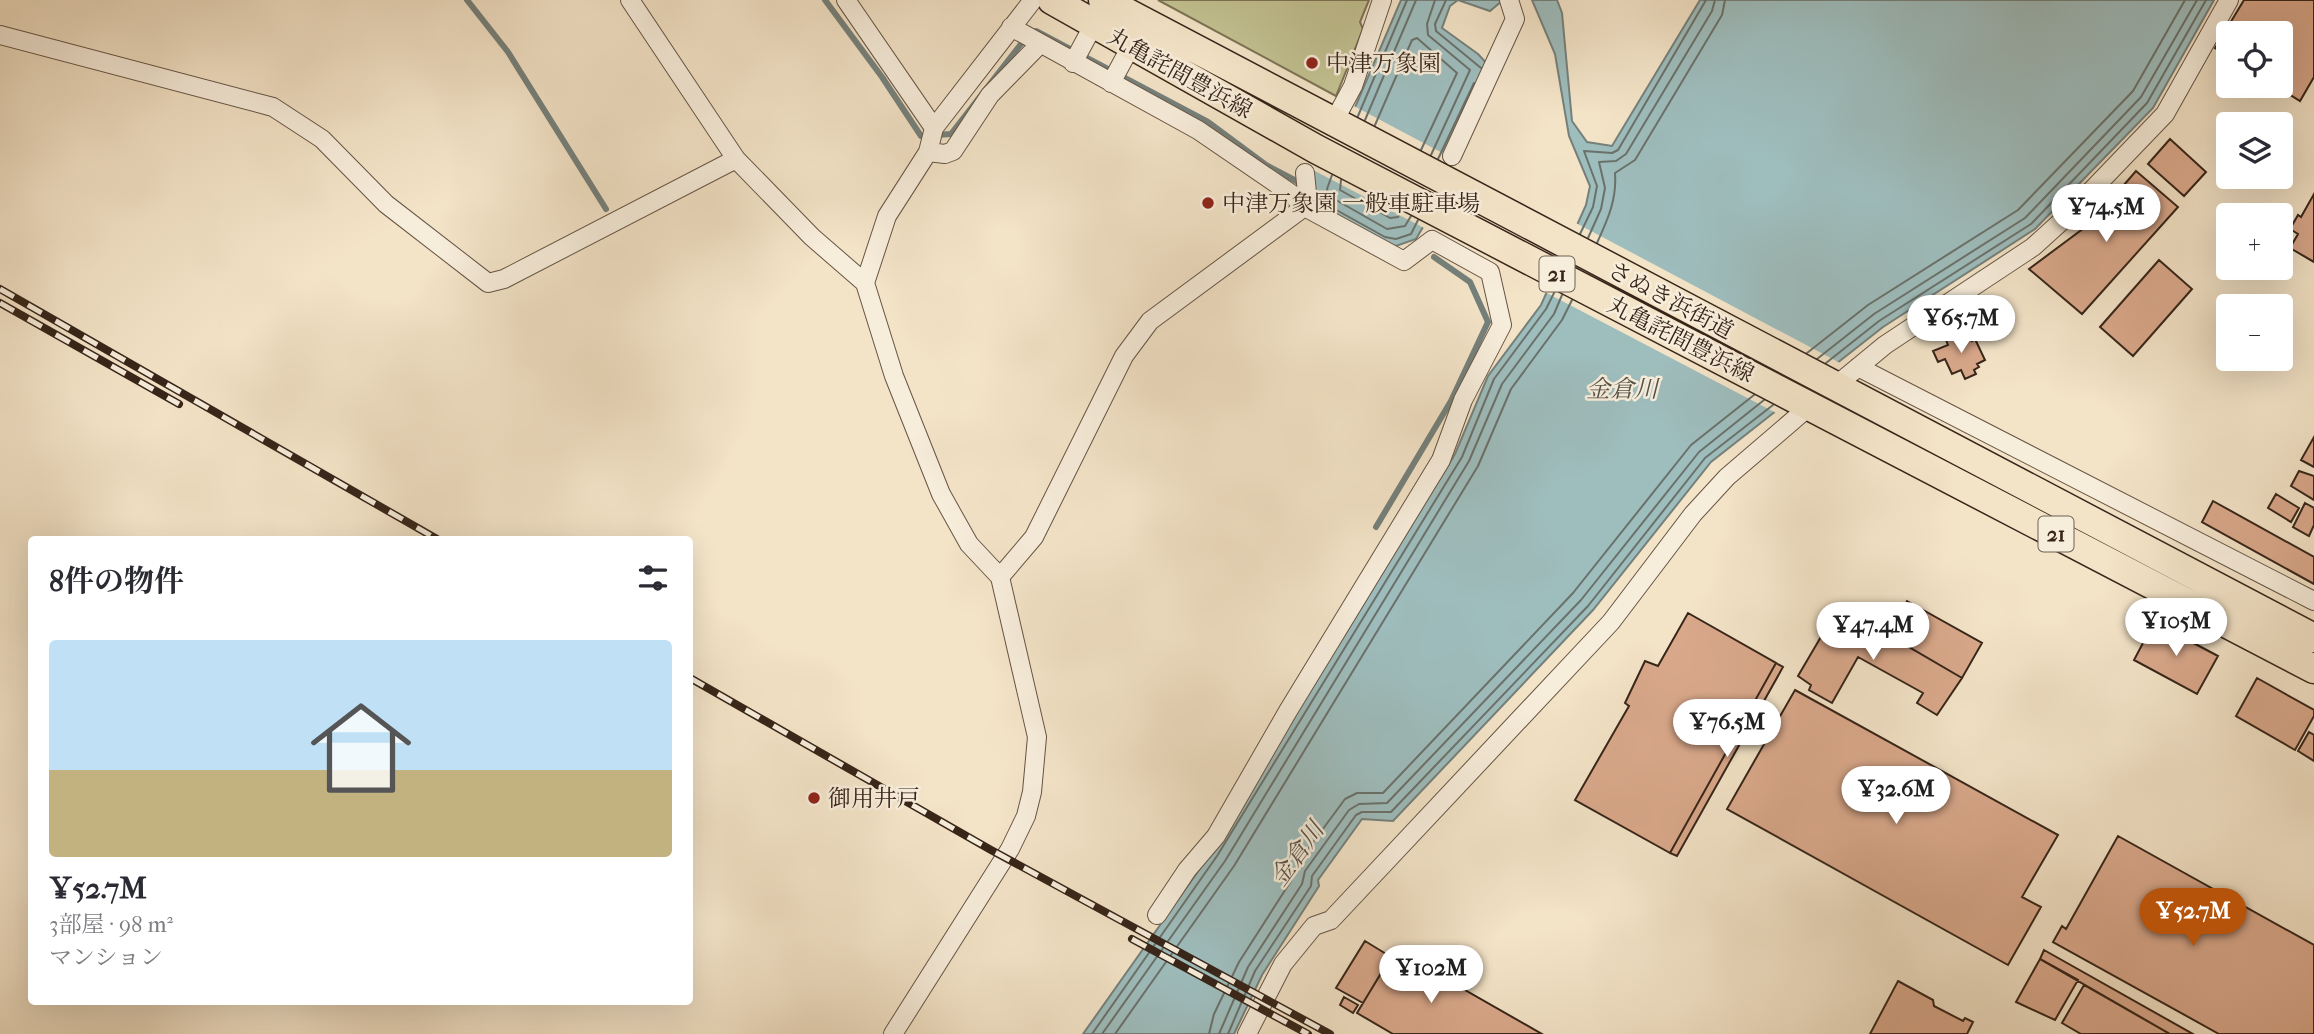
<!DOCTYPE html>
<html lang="ja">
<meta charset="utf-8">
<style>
:root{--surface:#fff;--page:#f7f7f7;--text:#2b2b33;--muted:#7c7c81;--line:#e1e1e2;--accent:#b45309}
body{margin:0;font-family:"IM FELL French Canon","Noto Serif JP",serif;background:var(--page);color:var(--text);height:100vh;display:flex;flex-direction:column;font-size:26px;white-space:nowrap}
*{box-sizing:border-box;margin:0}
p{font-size:23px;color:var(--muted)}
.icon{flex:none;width:38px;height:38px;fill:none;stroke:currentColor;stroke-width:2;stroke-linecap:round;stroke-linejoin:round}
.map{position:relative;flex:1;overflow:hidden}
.details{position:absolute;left:28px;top:536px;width:665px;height:469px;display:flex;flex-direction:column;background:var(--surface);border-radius:7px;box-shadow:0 7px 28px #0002}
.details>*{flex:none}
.fabs{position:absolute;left:2216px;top:21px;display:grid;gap:14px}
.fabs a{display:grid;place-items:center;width:77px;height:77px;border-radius:7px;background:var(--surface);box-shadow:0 7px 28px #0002;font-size:35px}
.price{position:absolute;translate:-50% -60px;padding:0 16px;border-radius:24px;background:#fff;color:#222;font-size:23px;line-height:46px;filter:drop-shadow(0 2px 4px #0008)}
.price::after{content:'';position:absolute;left:50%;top:42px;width:21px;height:16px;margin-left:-10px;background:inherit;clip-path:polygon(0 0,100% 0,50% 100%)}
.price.selected{background:var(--accent);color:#fff}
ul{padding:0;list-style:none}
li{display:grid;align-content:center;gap:14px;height:371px;padding:0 21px}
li+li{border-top:2px solid var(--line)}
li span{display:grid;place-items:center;height:217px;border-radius:7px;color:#555}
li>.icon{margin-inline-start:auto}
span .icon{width:126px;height:126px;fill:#fffc;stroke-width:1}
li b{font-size:30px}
h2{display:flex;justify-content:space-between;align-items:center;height:84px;padding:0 21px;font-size:30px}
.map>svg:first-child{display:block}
.green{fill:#c2c191;stroke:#7c7355;stroke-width:2}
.water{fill:#9ebdbd;stroke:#75807b;stroke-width:2}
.pier{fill:#f3e3c7}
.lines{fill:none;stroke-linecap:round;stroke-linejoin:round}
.shore{stroke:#6a716b;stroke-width:2}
.stream{stroke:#75807b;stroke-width:6}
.building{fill:#d9a88b;stroke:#372519;stroke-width:2}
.street-casing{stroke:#665444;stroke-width:20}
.primary-casing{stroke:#372519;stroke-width:31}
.street{stroke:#f7eddb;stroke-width:18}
.primary{stroke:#f3e3c7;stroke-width:28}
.rail-casing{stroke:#372519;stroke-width:8}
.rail{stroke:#f7eddb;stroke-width:5;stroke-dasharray:16;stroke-linecap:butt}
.poi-dot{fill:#8f2418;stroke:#f7eddb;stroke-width:2.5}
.labels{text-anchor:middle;stroke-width:5;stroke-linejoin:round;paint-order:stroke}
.shield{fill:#f7eddb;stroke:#716153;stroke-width:2}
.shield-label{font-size:21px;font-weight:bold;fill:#372519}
.poi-label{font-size:23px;fill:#372519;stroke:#f7eddb;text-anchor:start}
.street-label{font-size:23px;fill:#372519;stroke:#f7eddb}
.water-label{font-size:24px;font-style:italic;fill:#56534a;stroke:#f7eddb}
</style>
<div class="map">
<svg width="2314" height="1034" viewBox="0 0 2314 1034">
<rect width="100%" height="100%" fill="#f3e3c7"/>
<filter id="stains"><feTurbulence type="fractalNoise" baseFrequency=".00286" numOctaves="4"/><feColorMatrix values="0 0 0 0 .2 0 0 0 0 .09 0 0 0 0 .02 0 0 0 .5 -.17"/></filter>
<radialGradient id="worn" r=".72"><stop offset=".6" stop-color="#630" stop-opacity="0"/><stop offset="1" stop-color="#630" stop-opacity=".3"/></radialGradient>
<path class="green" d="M 1158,0 L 1369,0 L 1360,22 L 1363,29 L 1336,96 Z"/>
<path class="water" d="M 1401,0 L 1503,0 L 1490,11 L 1458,0 L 1450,6 L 1442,28 L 1478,54 L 1490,67 L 1463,120 L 1423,227 L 1416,239 L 1396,246 L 1383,244 L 1310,203 L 1314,171 L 1356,105 Z
M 1532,0 L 1557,0 L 1562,13 L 1572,121 L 1587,142 L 1612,146 L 1700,0 L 2214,0 L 2153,108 L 2035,229 L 1883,327 L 1711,462 L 1593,610 L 1393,821 L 1362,819 L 1318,880 L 1319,886 L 1262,975 L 1234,1034 L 1083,1034 L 1211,853 L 1455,454 L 1488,376 L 1541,305 L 1586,205 L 1590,186 L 1569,136 L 1555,54 Z"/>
<path class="pier" d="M 1352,105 L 1450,157 L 1426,229 L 1313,170 Z
M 1574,222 L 1842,364 L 1778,414 L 1543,291 Z"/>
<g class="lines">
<path class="shore" d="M 1446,0 L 1435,24 L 1436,31 L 1481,68
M 1358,116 L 1407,0
M 1365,120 L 1416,0
M 1375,125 L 1412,40 L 1417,38 L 1457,73 L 1421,150
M 1431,155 L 1470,70 L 1428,35 L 1427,24 L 1435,0
M 1438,159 L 1474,83
M 1332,175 L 1327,189 L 1329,196 L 1387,229 L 1405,226 L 1411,216
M 1341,180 L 1340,190 L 1390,218 L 1398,217 L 1401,211
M 1317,192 L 1322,202 L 1385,237 L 1396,239 L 1411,234 L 1418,220
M 1580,234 L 1593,207 L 1597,186 L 1584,151 L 1612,153 L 1618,150 L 1706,0
M 1588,238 L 1601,209 L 1605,188 L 1599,162 L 1616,161 L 1626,154 L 1712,11 L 1715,0
M 1597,243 C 1608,219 1617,199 1615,173 L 1635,160 L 1722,15 L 1725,0
M 1807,353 L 1868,305 L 2018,210 L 2133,91 L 2185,0
M 1817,359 L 1874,314 L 2025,218 L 2141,97 L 2197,0
M 1826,363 L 1879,321 L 2031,224 L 2147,103 L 2206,0
M 1092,1034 L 1217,856 L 1462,457 L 1494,379 L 1546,309 L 1555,291
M 1102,1034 L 1225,861 L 1469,461 L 1502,384 L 1554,314 L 1562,295
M 1115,1034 L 1234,866 L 1478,466 L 1511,389 L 1562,320 L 1572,300
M 1209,1034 L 1214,1014 L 1239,962 L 1291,881 L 1297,864 L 1345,799 L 1357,793 L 1383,793 L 1573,593 L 1691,445 L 1754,395
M 1219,1034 L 1248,967 L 1302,884 L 1305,871 L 1349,810 L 1359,804 L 1387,803 L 1581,600 L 1699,452 L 1764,400
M 1228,1034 L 1255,971 L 1311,886 L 1312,876 L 1356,815 L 1362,812 L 1391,812 L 1588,606 L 1705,458 L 1773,405"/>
<path class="stream" d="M 467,0 L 508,52 L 606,209
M 825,0 L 882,77 L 921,136 L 951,134 L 1021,44 L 1036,31 L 1208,122 L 1266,165 L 1302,184
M 1376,527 L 1451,401 L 1488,322 L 1470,282 L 1434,257"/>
</g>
<path class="building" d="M 2244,0 L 2314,0 L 2314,77 L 2300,101 L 2276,86 L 2280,86 L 2280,33 L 2228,33 L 2228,55 L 2215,48 Z
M 2170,139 L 2206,172 L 2184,196 L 2148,164 Z
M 2136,171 L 2178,207 L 2082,314 L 2029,269 L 2092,222 Z
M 2314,194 L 2314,262 L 2290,248 L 2298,234 L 2290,229 L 2298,215 L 2301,217 Z
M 2159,260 L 2192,289 L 2133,356 L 2100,327 Z
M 1958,334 L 1960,338 L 1968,334 L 1972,341 L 1975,339 L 1985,360 L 1977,364 L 1979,367 L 1974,370 L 1976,374 L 1965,379 L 1961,370 L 1952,374 L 1945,359 L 1938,362 L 1933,351 L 1948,345 L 1946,340 Z
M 2314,437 L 2314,467 L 2301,460 Z
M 2299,471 L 2314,476 L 2314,500 L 2291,486 Z
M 2276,494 L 2299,508 L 2291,522 L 2268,508 Z
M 2213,501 L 2314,557 L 2314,584 L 2202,522 Z
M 2305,503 L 2314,508 L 2314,525 L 2309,536 L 2293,527 Z
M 1907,601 L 1982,643 L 1962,678 L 1888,635 Z
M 1839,606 L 1962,678 L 1937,715 L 1917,703 L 1923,693 L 1858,657 L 1832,703 L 1809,690 L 1811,685 L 1798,676 Z
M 1688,613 L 1776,663 L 1670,853 L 1575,800 L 1629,706 L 1625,703 L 1645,661 L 1658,666 Z
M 2154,622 L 2218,656 L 2197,694 L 2134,660 Z
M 1776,663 L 1783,667 L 1677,856 L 1670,853 Z
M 2257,678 L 2314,710 L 2314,716 L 2295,750 L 2236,716 Z
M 1795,690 L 2058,835 L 2022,897 L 2041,907 L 2008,965 L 1727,809 Z
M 2309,732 L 2314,735 L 2314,761 L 2298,751 Z
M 2118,836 L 2314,945 L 2314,1034 L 2219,1034 L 2053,942 L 2062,926 L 2066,929 Z
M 1365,941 L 1391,957 L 1363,1003 L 1336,988 Z
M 1395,950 L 1542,1034 L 1393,1034 L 1357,1013 Z
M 2044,950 L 2193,1034 L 2170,1034 L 2040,959 Z
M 2040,959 L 2078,980 L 2055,1020 L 2016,1002 Z
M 1898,981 L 1933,1000 L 1934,1006 L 1963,1021 L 1965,1018 L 1973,1022 L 1967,1034 L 1870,1034 Z
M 2084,985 L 2170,1034 L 2081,1034 L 2062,1023 Z
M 1344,997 L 1358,1005 L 1353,1013 L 1340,1005 Z"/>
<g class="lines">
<defs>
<path id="street" d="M 630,0 L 736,159 L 812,237 L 865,283
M 846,0 L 934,128
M 1011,27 L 1198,130 L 1293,195 L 1301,205 L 1404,261 L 1432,240 L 1490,272 L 1502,325 L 1463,400 L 1441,460 L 1288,711 L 1216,836 L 1187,870 L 1157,915
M 0,35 L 273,107 L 322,139 L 386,204 L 488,283 L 504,279 L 736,159
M 1073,63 L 1094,24
M 1111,83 L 1131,46
M 1333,123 L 1353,86 L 1382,0
M 928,152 L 945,154 L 953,151 L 990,95 L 1040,44
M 1452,156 L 1515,19 L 1509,0
M 1858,367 L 2314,601
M 1834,387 L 1885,345 L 2033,247 L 2065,218 L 2165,114 L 2229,0
M 1000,577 L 1034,537 L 1124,356 L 1150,321 L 1299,211 L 1307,193 L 1305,173
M 893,1034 L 1010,849 L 1026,816 L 1032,792 L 1037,737 L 1000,577 L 969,544 L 941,494 L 894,376 L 865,283 L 887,216 L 928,152 L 934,128 L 1033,0
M 1247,1034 L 1283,964 L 1314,926 L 1331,920 L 1611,622 L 1693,514 L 1727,477 L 1811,405"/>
<path id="primary" d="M 1052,0 L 1316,149 L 2314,669
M 1103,0 L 2314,638"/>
</defs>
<use href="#street" class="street-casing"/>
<use href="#primary" class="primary-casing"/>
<use href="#street" class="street"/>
<use href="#primary" class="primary"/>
<defs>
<path id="rail" d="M 0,289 L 437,539
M 0,303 L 179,404
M 690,678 L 991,850 L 1330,1034
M 1132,939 L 1308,1034"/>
</defs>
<use href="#rail" class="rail-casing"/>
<use href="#rail" class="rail"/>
</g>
<g class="poi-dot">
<circle cx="1312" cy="63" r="7"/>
<circle cx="1208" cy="203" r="7"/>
<circle cx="814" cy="798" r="7"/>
</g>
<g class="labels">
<g class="shield">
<rect x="1539.5" y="256.5" width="35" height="35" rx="5"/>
<rect x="2038.5" y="516.5" width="35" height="35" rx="5"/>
</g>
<g class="shield-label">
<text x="1557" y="281">21</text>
<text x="2056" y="541">21</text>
</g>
<g class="poi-label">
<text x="1326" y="71">中津万象園</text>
<text x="1222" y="211">中津万象園 一般車駐車場</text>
<text x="828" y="806">御用井戸</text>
</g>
<g class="street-label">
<text transform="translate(1180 73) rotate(29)" y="8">丸亀詫間豊浜線</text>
<text transform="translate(1671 300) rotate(28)" y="8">さぬき浜街道</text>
<text transform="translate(1681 339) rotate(27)" y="8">丸亀詫間豊浜線</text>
</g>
<g class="water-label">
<text x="1622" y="397">金倉川</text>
<text transform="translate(1297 854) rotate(-54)" y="8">金倉川</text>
</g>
</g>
<rect width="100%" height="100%" filter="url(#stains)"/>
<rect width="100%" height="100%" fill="url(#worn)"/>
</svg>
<div class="fabs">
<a><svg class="icon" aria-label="locate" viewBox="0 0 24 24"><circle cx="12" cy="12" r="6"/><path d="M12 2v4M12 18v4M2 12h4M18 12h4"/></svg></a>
<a><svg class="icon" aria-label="layers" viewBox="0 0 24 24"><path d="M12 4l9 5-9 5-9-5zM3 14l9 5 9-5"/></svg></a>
<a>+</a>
<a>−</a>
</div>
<b class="price" style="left:2106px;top:244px">¥74.5M</b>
<b class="price" style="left:1961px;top:355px">¥65.7M</b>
<b class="price" style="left:2176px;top:658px">¥105M</b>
<b class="price" style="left:1873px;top:662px">¥47.4M</b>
<b class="price" style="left:1727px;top:759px">¥76.5M</b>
<b class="price" style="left:1896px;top:826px">¥32.6M</b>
<b class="price selected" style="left:2193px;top:948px">¥52.7M</b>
<b class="price" style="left:1431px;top:1005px">¥102M</b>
<section class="details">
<h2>8件の物件<svg class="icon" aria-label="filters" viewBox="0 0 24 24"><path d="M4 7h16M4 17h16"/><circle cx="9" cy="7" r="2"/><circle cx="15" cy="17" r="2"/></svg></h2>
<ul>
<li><span style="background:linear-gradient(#bfe0f5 60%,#c2b280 0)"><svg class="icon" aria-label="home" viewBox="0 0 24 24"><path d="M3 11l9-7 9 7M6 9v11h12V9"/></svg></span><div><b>¥52.7M</b><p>3部屋 · 98 m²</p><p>マンション</p></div></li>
</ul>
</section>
</div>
